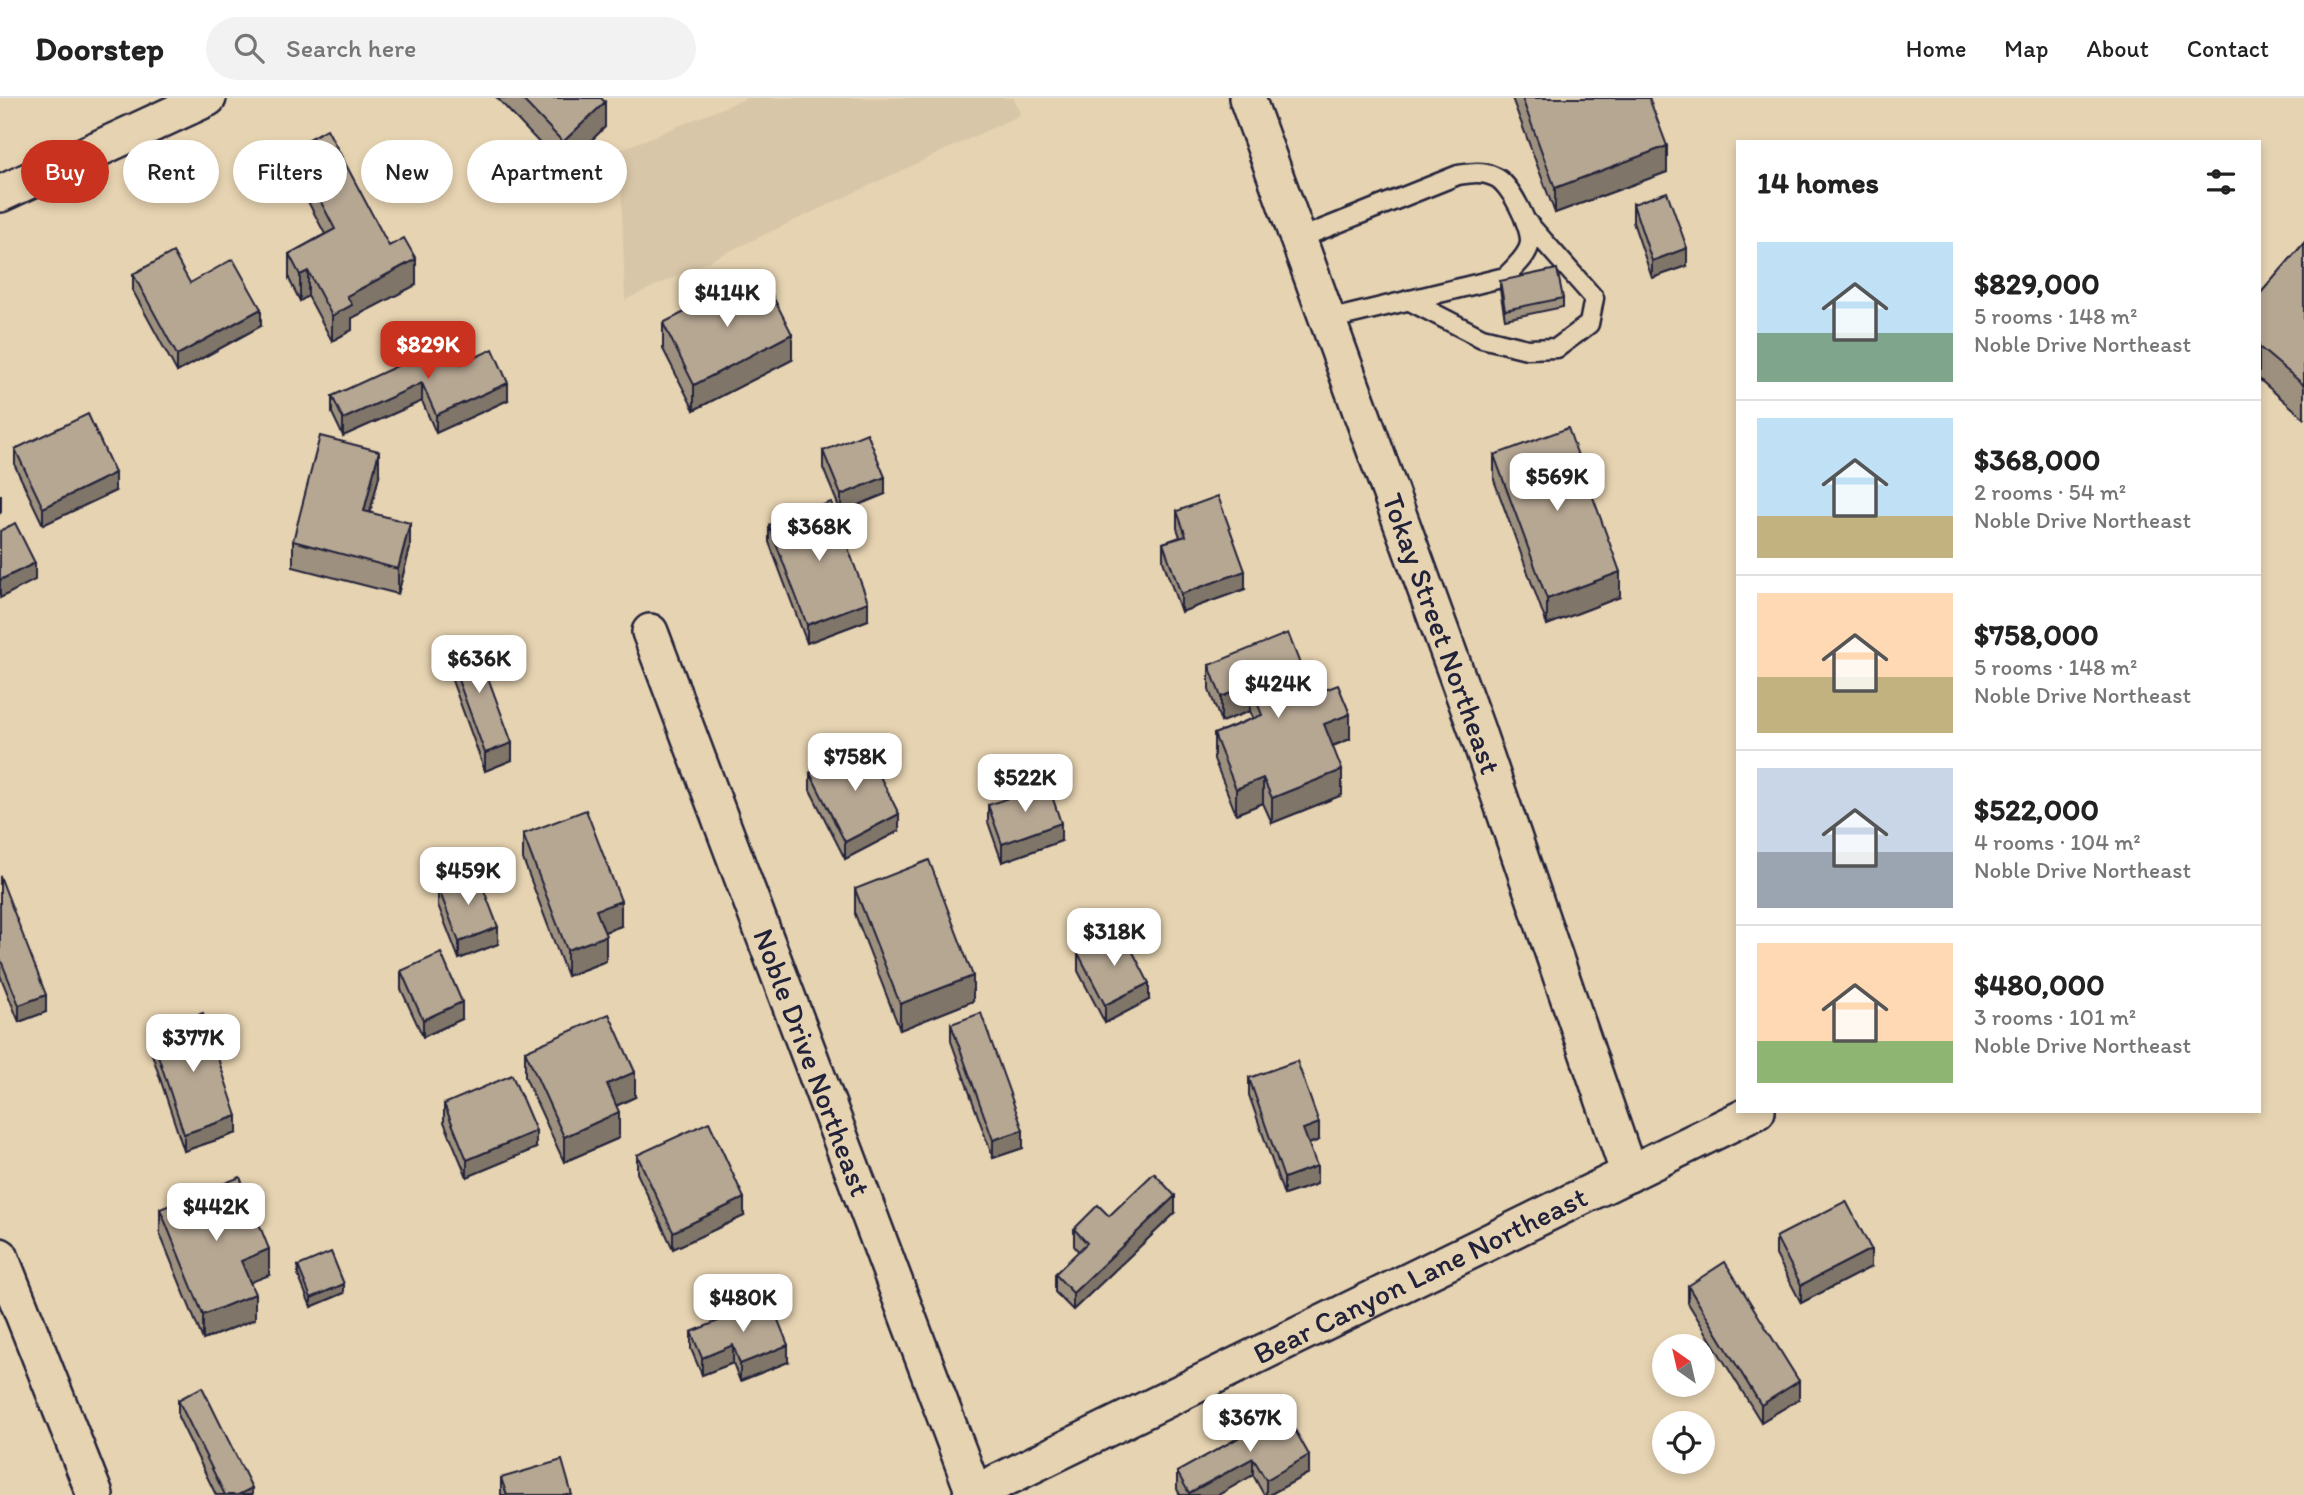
<!DOCTYPE html>
<html lang="en">
<head>
<meta charset="utf-8">
<style>
	body { margin:0; font-family:Itim,sans-serif; background:#f2f2f2; color:#222; height:100vh; display:flex; flex-direction:column; font-size:26px; white-space:nowrap }
	* { box-sizing:border-box; margin:0 }
	p { font-size:23px; color:#767676 }
	.icon { flex:none; width:38px; height:38px; fill:none; stroke:currentColor; stroke-width:2; stroke-linecap:round; stroke-linejoin:round }
	.map { position:relative; flex:1; overflow:hidden }
	.sheet { position:absolute; left:1736px; top:42px; width:525px; height:973px; display:flex; flex-direction:column; background:#fff; border-radius:0px; box-shadow:0 4px 10px #0003 }
	.sheet>* { flex:none }
	.hud { position:absolute; left:21px; top:42px; width:665px; height:63px; display:flex; gap:14px }
	.needle { width:46px; rotate:326deg }
	.fabs { position:absolute; left:1652px; top:1236px; display:grid; gap:14px }
	.fabs a { display:grid; place-items:center; width:63px; height:63px; border-radius:50%; background:#fff; box-shadow:0 4px 10px #0003; font-size:35px }
	.price { position:absolute; translate:-50% -60px; padding:0 16px; border-radius:14px; background:#fff; color:#222; font-size:23px; line-height:46px; filter:drop-shadow(0 2px 4px #0008) }
	.price::after { content:''; position:absolute; left:50%; top:42px; width:21px; height:16px; margin-left:-10px; background:inherit; clip-path:polygon(0 0,100% 0,50% 100%) }
	.price.active { background:#c8321e; color:#fff }
	ul { padding:0; list-style:none }
	li { display:flex; align-items:center; gap:21px; height:175px; padding:0 21px }
	li+li { border-top:2px solid #e0e0e0 }
	li span { display:grid; place-items:center; flex:none; width:196px; height:140px; border-radius:0px; color:#555 }
	li>.icon { margin-inline-start:auto }
	span .icon { width:84px; height:84px; fill:#fffc; stroke-width:1 }
	li b { font-size:30px }
	h2 { display:flex; justify-content:space-between; align-items:center; height:84px; padding:0 21px; font-size:30px }
	.chip { padding:0 24px; border-radius:32px; background:#fff; box-shadow:0 4px 10px #0003; font-size:24px; line-height:63px }
	.chip.active { background:#c8321e; color:#fff }
	header { display:flex; align-items:center; gap:42px; box-sizing:border-box; height:98px; padding:0 35px; background:#fff; border-bottom:2px solid #e0e0e0 }
	header strong { font-size:33px }
	nav { display:flex; gap:38px; margin-inline-start:auto; font-size:24px }
	.search { width:490px; height:63px; background:#f2f2f2; display:flex; align-items:center; gap:18px; box-sizing:border-box; padding:0 24px; border-radius:38px; color:#767676; font-size:26px }
	.map>svg:first-child { display:block }
	.built { fill:#d8c6a8 }
	.lines { fill:none; stroke-linecap:round; stroke-linejoin:round }
	.lane-casing { stroke:#22223b; stroke-width:23 }
	.street-casing { stroke:#22223b; stroke-width:40 }
	.lane { stroke:#e6d3b1; stroke-width:18 }
	.street { stroke:#e6d3b1; stroke-width:35 }
	.wall { fill:#9d907e; stroke:#22223b; stroke-width:2 }
	.shaded-wall { fill:#7f7567; stroke:#22223b; stroke-width:2 }
	.building { fill:#b6a793; stroke:#22223b; stroke-width:2 }
	.labels { text-anchor:middle; stroke-width:6; stroke-linejoin:round; paint-order:stroke }
	.street-label { font-size:30px; fill:#22223b; stroke:#e6d3b1 }
</style>
</head>
<body>
<header>
<strong>Doorstep</strong>
<div class="search"><svg class="icon" aria-label="search" viewBox="0 0 24 24"><circle cx="10" cy="10" r="6"/><path d="M15 15l6 6"/></svg>Search here</div>
<nav><a>Home</a><a>Map</a><a>About</a><a>Contact</a></nav>
</header>
<div class="map">
<svg width="2304" height="1397" viewBox="0 0 2304 1397">
	<rect width="100%" height="100%" fill="#e6d3b1"/>
	<filter id="ink" filterUnits="userSpaceOnUse"><feTurbulence type="fractalNoise" baseFrequency=".0143" numOctaves="2"/><feDisplacementMap in="SourceGraphic" scale="14" xChannelSelector="R" yChannelSelector="G"/><feConvolveMatrix kernelMatrix="1 2 1 2 8 2 1 2 1" color-interpolation-filters="sRGB"/></filter>
	<g filter="url(#ink)">
		<!-- built -->
		<polygon class="built" points="747,0 1014,0 1020,17 625,202 620,52"/>
		<g class="lines">
			<defs>
				<g id="lane">
					<path d="M1298,141l160,-64c13,-2 25,-4 37,2 15,6 36,49 35,65 -1,13 -16,26 -25,35l-177,43"/>
					<polyline points="1408,202 1482,240 1527,251 1557,250 1589,226 1594,200 1526,123"/>
				</g>
				<g id="street">
					<path id="s1" d="M1247,0l229,630 153,446"/>
					<polyline points="0,96 208,0"/>
					<path id="s2" d="M650,534l324,861"/>
					<polyline points="0,1158 95,1397"/>
					<path id="s3" d="M971,1397l786,-384"/>
				</g>
			</defs>
			<!-- lane casing -->
			<use href="#lane" class="lane-casing"/>
			<!-- street casing -->
			<use href="#street" class="street-casing"/>
			<!-- lane -->
			<use href="#lane" class="lane"/>
			<!-- street -->
			<use href="#street" class="street"/>
		</g>
		<!-- wall -->
		<g class="wall">
			<polygon points="497,0 601,0 605,29 563,70"/>
			<polygon points="1512,0 1649,0 1667,74 1555,115"/>
			<polygon points="293,50 389,148 416,187 352,220 352,232 332,243 308,198 300,203 289,181 289,156 325,136 293,75"/>
			<polygon points="1633,106 1687,168 1652,180 1633,124"/>
			<polygon points="2304,145 2304,320 2259,281 2259,197"/>
			<polygon points="133,176 190,185 261,228 177,274 133,193"/>
			<polygon points="1500,183 1563,200 1563,209 1505,221 1500,192"/>
			<polygon points="663,225 792,262 694,312 663,251"/>
			<polygon points="461,266 508,302 436,335 422,303 343,338 332,315 332,298"/>
			<polygon points="15,351 115,393 43,427 15,368"/>
			<polygon points="823,353 885,396 841,414 823,370"/>
			<polygon points="1494,357 1620,499 1547,527 1494,382"/>
			<polygon points="379,378 370,414 410,450 398,496 293,469 293,443"/>
			<polygon points="1177,413 1245,491 1181,514 1163,463 1163,445 1180,439 1177,430"/>
			<polygon points="769,427 868,522 807,545 769,444"/>
			<polygon points="446,549 512,662 485,673 446,566"/>
			<polygon points="1209,567 1312,597 1350,641 1333,648 1342,697 1272,725 1263,705 1236,716 1214,661 1214,636 1253,620 1250,613 1221,624 1209,592"/>
			<polygon points="810,675 899,733 845,761 810,692"/>
			<polygon points="988,707 1061,743 1002,764 988,724"/>
			<polygon points="523,736 621,828 604,834 606,863 567,878 523,761"/>
			<polygon points="0,778 46,914 19,924 0,877"/>
			<polygon points="438,789 498,846 459,861 438,807"/>
			<polygon points="855,791 973,903 900,932 855,816"/>
			<polygon points="1078,855 1149,902 1105,925 1078,873"/>
			<polygon points="401,873 462,921 423,939 401,891"/>
			<polygon points="951,926 1023,1050 993,1060 951,943"/>
			<polygon points="150,933 237,1035 184,1053 150,950"/>
			<polygon points="525,953 635,999 616,1008 619,1040 564,1064 525,979"/>
			<polygon points="1249,980 1319,1042 1309,1046 1317,1086 1284,1097 1249,997"/>
			<polygon points="444,1006 536,1050 467,1079 444,1024"/>
			<polygon points="637,1057 744,1118 673,1151 637,1075"/>
			<polygon points="160,1111 269,1177 250,1184 255,1221 203,1242 160,1136"/>
			<polygon points="1175,1115 1073,1212 1055,1194 1055,1176 1079,1154 1074,1148 1074,1131 1109,1118"/>
			<polygon points="1776,1139 1871,1169 1801,1205 1776,1157"/>
			<polygon points="298,1168 344,1195 311,1209 298,1177"/>
			<polygon points="1688,1188 1799,1301 1761,1324 1688,1205"/>
			<polygon points="691,1234 788,1264 740,1283 733,1265 702,1277 691,1251"/>
			<polygon points="178,1302 252,1397 216,1397 178,1319"/>
			<polygon points="1285,1314 1309,1375 1269,1397 1264,1397 1253,1377 1218,1397 1180,1397 1177,1391 1177,1374"/>
			<polygon points="501,1380 572,1397 501,1397"/>
		</g>
		<!-- shaded-wall -->
		<g class="shaded-wall">
			<polygon points="605,4 605,29 563,70 563,44"/>
			<polygon points="1667,48 1667,74 1555,115 1555,90"/>
			<polygon points="1687,150 1687,168 1652,180 1652,163"/>
			<polygon points="416,161 416,187 352,220 352,232 332,243 332,218 347,198"/>
			<polygon points="308,173 308,198 300,203 300,177"/>
			<polygon points="261,211 261,228 177,274 177,257"/>
			<polygon points="792,236 792,262 694,312 694,287"/>
			<polygon points="422,285 422,303 343,338 343,321"/>
			<polygon points="508,285 508,302 436,335 436,317"/>
			<polygon points="379,353 379,378 364,438 364,413"/>
			<polygon points="115,375 115,393 43,427 43,410"/>
			<polygon points="885,379 885,396 841,414 841,397"/>
			<polygon points="0,397 1,397 1,414 0,415"/>
			<polygon points="410,425 410,450 398,496 398,471"/>
			<polygon points="35,465 35,482 0,500 0,482"/>
			<polygon points="1245,473 1245,491 1181,514 1181,496"/>
			<polygon points="1620,474 1620,499 1547,527 1547,501"/>
			<polygon points="868,504 868,522 807,545 807,527"/>
			<polygon points="1250,587 1250,613 1221,624 1221,599"/>
			<polygon points="1350,616 1350,641 1324,651 1324,626"/>
			<polygon points="512,645 512,662 485,673 485,655"/>
			<polygon points="1342,672 1342,697 1272,725 1272,700"/>
			<polygon points="1263,680 1263,705 1236,716 1236,691"/>
			<polygon points="899,716 899,733 845,761 845,744"/>
			<polygon points="1061,725 1061,743 1002,764 1002,746"/>
			<polygon points="621,803 621,828 596,837 596,812"/>
			<polygon points="498,829 498,846 459,861 459,844"/>
			<polygon points="606,838 606,863 567,878 567,852"/>
			<polygon points="973,878 973,903 900,932 900,906"/>
			<polygon points="1149,885 1149,902 1105,925 1105,907"/>
			<polygon points="46,897 46,914 19,924 19,907"/>
			<polygon points="462,904 462,921 423,939 423,922"/>
			<polygon points="635,974 635,999 607,1012 607,986"/>
			<polygon points="619,1014 619,1040 564,1064 564,1039"/>
			<polygon points="237,1018 237,1035 184,1053 184,1036"/>
			<polygon points="1319,1025 1319,1042 1303,1048 1303,1031"/>
			<polygon points="1023,1032 1023,1050 993,1060 993,1042"/>
			<polygon points="536,1033 536,1050 467,1079 467,1062"/>
			<polygon points="1317,1068 1317,1086 1284,1097 1284,1080"/>
			<polygon points="1175,1098 1175,1115 1073,1212 1073,1195"/>
			<polygon points="744,1100 744,1118 673,1151 673,1134"/>
			<polygon points="269,1151 269,1177 241,1188 241,1163"/>
			<polygon points="1871,1151 1871,1169 1801,1205 1801,1187"/>
			<polygon points="344,1186 344,1195 311,1209 311,1200"/>
			<polygon points="255,1196 255,1221 203,1242 203,1217"/>
			<polygon points="733,1247 733,1265 702,1277 702,1260"/>
			<polygon points="788,1247 788,1264 740,1283 740,1266"/>
			<polygon points="1799,1283 1799,1301 1761,1324 1761,1307"/>
			<polygon points="1309,1357 1309,1375 1269,1397 1266,1397 1266,1382"/>
			<polygon points="1253,1360 1253,1377 1218,1397 1189,1397 1189,1395"/>
			<polygon points="252,1390 252,1397 238,1397"/>
		</g>
		<!-- building -->
		<g class="building">
			<polygon points="521,0 601,0 605,4 563,44"/>
			<polygon points="1522,0 1649,0 1667,48 1555,90"/>
			<polygon points="327,31 389,148 404,140 416,161 347,198 352,207 332,218 308,173 300,177 289,156 335,131 293,50"/>
			<polygon points="1667,94 1687,150 1652,163 1633,106"/>
			<polygon points="2304,145 2304,287 2259,249 2259,197"/>
			<polygon points="173,154 190,185 233,161 261,211 177,257 133,176"/>
			<polygon points="1557,171 1563,200 1505,212 1500,183"/>
			<polygon points="761,175 792,236 694,287 663,225"/>
			<polygon points="451,243 461,266 493,251 508,285 436,317 422,285 343,321 332,298"/>
			<polygon points="88,316 115,375 43,410 15,351"/>
			<polygon points="1568,330 1620,474 1547,501 1494,357"/>
			<polygon points="867,335 885,379 841,397 823,353"/>
			<polygon points="320,338 379,353 364,413 410,425 398,471 293,443"/>
			<polygon points="1218,398 1245,473 1181,496 1163,445 1186,438 1177,413"/>
			<polygon points="831,404 868,504 807,527 769,427"/>
			<polygon points="15,425 35,465 0,482 0,433"/>
			<polygon points="1288,535 1312,597 1338,587 1350,616 1324,626 1342,672 1272,700 1263,680 1236,691 1214,636 1262,617 1250,587 1221,599 1209,567"/>
			<polygon points="473,539 512,645 485,655 446,549"/>
			<polygon points="864,647 899,716 845,744 810,675"/>
			<polygon points="1048,686 1061,725 1002,746 988,707"/>
			<polygon points="586,712 621,803 596,812 606,838 567,852 523,736"/>
			<polygon points="929,762 973,878 900,906 855,791"/>
			<polygon points="477,774 498,829 459,844 438,789"/>
			<polygon points="0,778 46,897 19,907 0,860"/>
			<polygon points="1122,833 1149,885 1105,907 1078,855"/>
			<polygon points="441,855 462,904 423,922 401,873"/>
			<polygon points="203,915 237,1018 184,1036 150,933"/>
			<polygon points="981,915 1023,1032 993,1042 951,926"/>
			<polygon points="609,916 635,974 607,986 619,1014 564,1039 525,953"/>
			<polygon points="1297,963 1319,1025 1303,1031 1317,1068 1284,1080 1249,980"/>
			<polygon points="512,977 536,1033 467,1062 444,1006"/>
			<polygon points="709,1024 744,1100 673,1134 637,1057"/>
			<polygon points="1154,1075 1175,1098 1073,1195 1055,1176 1087,1145 1074,1131 1098,1107 1109,1118"/>
			<polygon points="240,1079 269,1151 241,1163 255,1196 203,1217 160,1111"/>
			<polygon points="1846,1103 1871,1151 1801,1187 1776,1139"/>
			<polygon points="331,1154 344,1186 311,1200 298,1168"/>
			<polygon points="1725,1164 1799,1283 1761,1307 1688,1188"/>
			<polygon points="770,1202 788,1247 740,1266 733,1247 702,1260 691,1234"/>
			<polygon points="202,1289 252,1390 238,1397 225,1397 178,1302"/>
			<polygon points="1285,1314 1309,1357 1266,1382 1253,1360 1189,1395 1177,1374"/>
			<polygon points="562,1362 572,1397 507,1397 501,1380"/>
		</g>
	</g>
	<g class="labels">
		<!-- street labels -->
		<g class="street-label">
			<text dy="10" stroke="none"><textPath href="#s1" startOffset="570">Tokay Street Northeast</textPath></text>
			<text dy="10" stroke="none"><textPath href="#s2" startOffset="460">Noble Drive Northeast</textPath></text>
			<text dy="10" stroke="none"><textPath href="#s3" startOffset="500">Bear Canyon Lane Northeast</textPath></text>
		</g>
	</g>
</svg>
<div class="fabs">
<a><svg class="needle" viewBox="-14 -14 28 28"><path d="M0-13l5 13h-10z" fill="#e53935"/><path d="M0 13l5-13h-10z" fill="#767676"/></svg></a>
<a><svg class="icon" aria-label="locate" viewBox="0 0 24 24"><circle cx="12" cy="12" r="6"/><path d="M12 2v4M12 18v4M2 12h4M18 12h4"/></svg></a>
</div>
<b class="price" style="left:727px;top:231px">$414K</b>
<b class="price active" style="left:428px;top:283px">$829K</b>
<b class="price" style="left:1557px;top:415px">$569K</b>
<b class="price" style="left:819px;top:465px">$368K</b>
<b class="price" style="left:479px;top:597px">$636K</b>
<b class="price" style="left:1278px;top:622px">$424K</b>
<b class="price" style="left:855px;top:695px">$758K</b>
<b class="price" style="left:1025px;top:716px">$522K</b>
<b class="price" style="left:468px;top:809px">$459K</b>
<b class="price" style="left:1114px;top:870px">$318K</b>
<b class="price" style="left:193px;top:976px">$377K</b>
<b class="price" style="left:216px;top:1145px">$442K</b>
<b class="price" style="left:743px;top:1236px">$480K</b>
<b class="price" style="left:1250px;top:1356px">$367K</b>
<div class="hud">
<a class="chip active">Buy</a>
<a class="chip">Rent</a>
<a class="chip">Filters</a>
<a class="chip">New</a>
<a class="chip">Apartment</a>
</div>
<section class="sheet">
<h2>14 homes<svg class="icon" aria-label="filters" viewBox="0 0 24 24"><path d="M4 7h16M4 17h16"/><circle cx="9" cy="7" r="2"/><circle cx="15" cy="17" r="2"/></svg></h2>
<ul>
<li><span style="background:linear-gradient(#bfe0f5 65%,#7fa58c 0)"><svg class="icon" aria-label="home" viewBox="0 0 24 24"><path d="M3 11l9-7 9 7M6 9v11h12V9"/></svg></span><div><b>$829,000</b><p>5 rooms · 148 m²</p><p>Noble Drive Northeast</p></div></li>
<li><span style="background:linear-gradient(#bfe0f5 70%,#c2b280 0)"><svg class="icon" aria-label="home" viewBox="0 0 24 24"><path d="M3 11l9-7 9 7M6 9v11h12V9"/></svg></span><div><b>$368,000</b><p>2 rooms · 54 m²</p><p>Noble Drive Northeast</p></div></li>
<li><span style="background:linear-gradient(#ffd9b3 60%,#c2b280 0)"><svg class="icon" aria-label="home" viewBox="0 0 24 24"><path d="M3 11l9-7 9 7M6 9v11h12V9"/></svg></span><div><b>$758,000</b><p>5 rooms · 148 m²</p><p>Noble Drive Northeast</p></div></li>
<li><span style="background:linear-gradient(#c9d6e8 60%,#9aa5b1 0)"><svg class="icon" aria-label="home" viewBox="0 0 24 24"><path d="M3 11l9-7 9 7M6 9v11h12V9"/></svg></span><div><b>$522,000</b><p>4 rooms · 104 m²</p><p>Noble Drive Northeast</p></div></li>
<li><span style="background:linear-gradient(#ffd9b3 70%,#8fb573 0)"><svg class="icon" aria-label="home" viewBox="0 0 24 24"><path d="M3 11l9-7 9 7M6 9v11h12V9"/></svg></span><div><b>$480,000</b><p>3 rooms · 101 m²</p><p>Noble Drive Northeast</p></div></li>
</ul>
</section>
</div>
</body>
</html>
